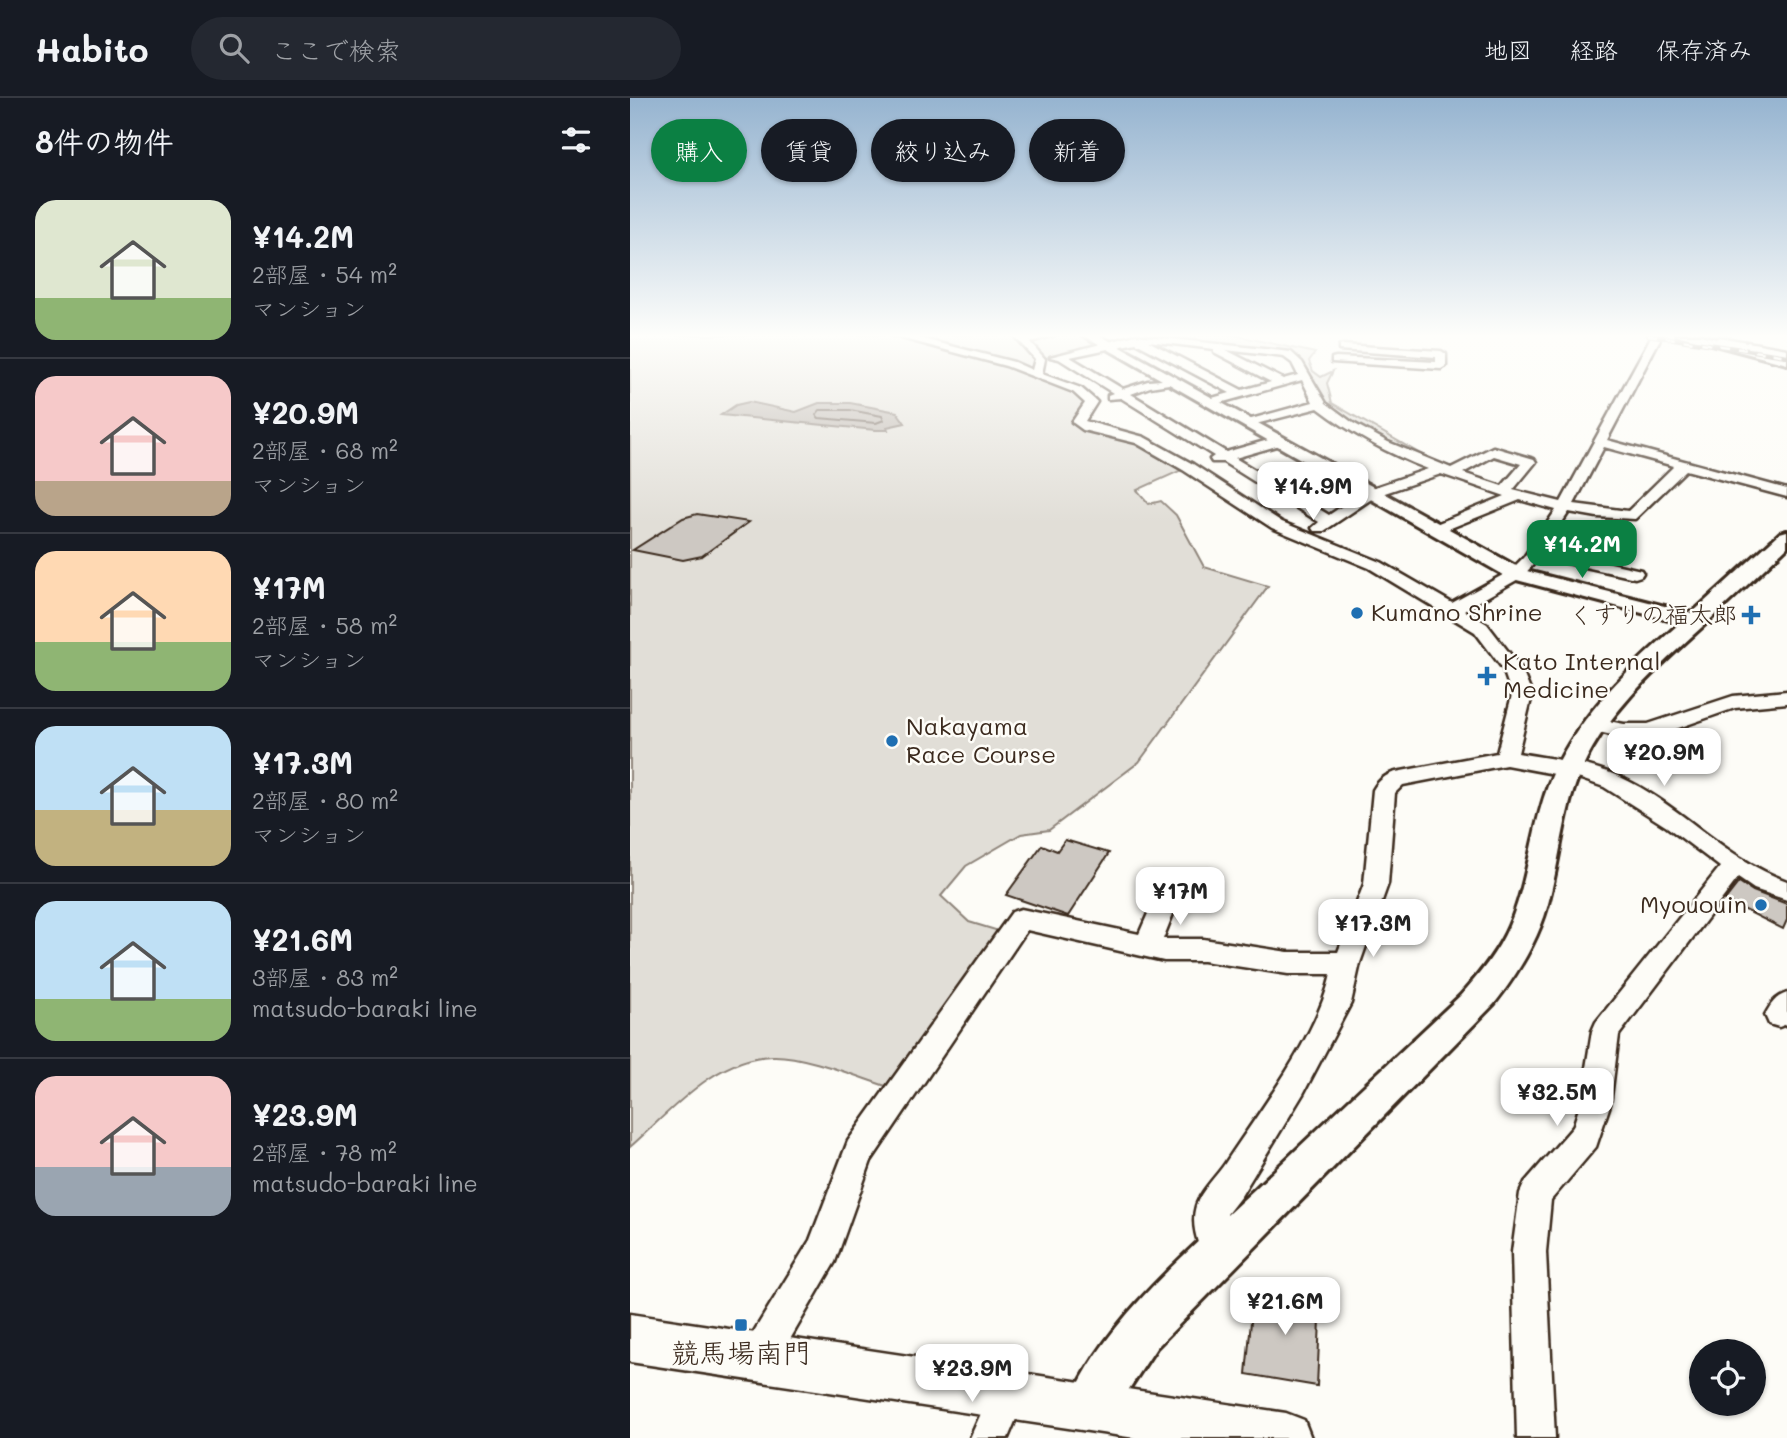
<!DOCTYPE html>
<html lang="ja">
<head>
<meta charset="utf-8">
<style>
	body { margin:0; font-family:Mali,"Klee One",sans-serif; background:#242831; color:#f1f3f6; height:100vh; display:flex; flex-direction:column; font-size:26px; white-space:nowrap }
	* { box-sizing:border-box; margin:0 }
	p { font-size:23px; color:#9ea1a6 }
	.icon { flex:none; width:38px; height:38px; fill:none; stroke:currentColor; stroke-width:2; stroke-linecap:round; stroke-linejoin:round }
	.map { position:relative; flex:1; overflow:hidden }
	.drawer { display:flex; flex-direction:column; background:#171b24; width:630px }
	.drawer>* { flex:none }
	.banner { position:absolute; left:21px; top:21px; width:665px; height:63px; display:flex; gap:14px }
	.fabs { position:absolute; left:1059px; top:1241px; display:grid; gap:14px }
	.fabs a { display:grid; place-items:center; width:77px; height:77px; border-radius:50%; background:#171b24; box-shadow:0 2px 5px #0004; font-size:35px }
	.price { position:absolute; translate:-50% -60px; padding:0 16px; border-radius:14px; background:#fff; color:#222; font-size:23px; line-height:46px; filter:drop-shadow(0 2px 4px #0008) }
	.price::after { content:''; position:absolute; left:50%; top:42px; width:21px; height:16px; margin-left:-10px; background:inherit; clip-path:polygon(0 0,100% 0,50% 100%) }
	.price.current { background:#0b8043; color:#fff }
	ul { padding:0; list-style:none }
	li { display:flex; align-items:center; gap:21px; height:175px; padding:0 35px }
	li+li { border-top:2px solid #363941 }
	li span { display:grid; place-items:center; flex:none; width:196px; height:140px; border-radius:21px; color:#555 }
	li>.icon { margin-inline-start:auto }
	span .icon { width:84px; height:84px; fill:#fffc; stroke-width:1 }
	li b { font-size:30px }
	h2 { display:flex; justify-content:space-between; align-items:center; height:84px; padding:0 35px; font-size:30px }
	.chip { padding:0 24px; border-radius:32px; background:#171b24; box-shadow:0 2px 5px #0004; font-size:24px; line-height:63px }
	.chip.current { background:#0b8043; color:#fff }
	header { display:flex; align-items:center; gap:42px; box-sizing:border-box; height:98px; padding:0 35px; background:#171b24; border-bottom:2px solid #363941 }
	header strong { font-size:33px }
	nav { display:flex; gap:38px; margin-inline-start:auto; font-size:24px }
	.search { width:490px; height:63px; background:#242831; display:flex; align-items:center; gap:18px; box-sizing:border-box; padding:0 24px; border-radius:38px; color:#9ea1a6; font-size:26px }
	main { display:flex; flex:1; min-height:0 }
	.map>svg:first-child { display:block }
	.green { fill:#e1ded7; stroke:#8e847a; stroke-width:2 }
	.water { fill:#bbb4ad; stroke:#887d74; stroke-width:2 }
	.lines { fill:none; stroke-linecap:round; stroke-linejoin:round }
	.shore { stroke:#6e6157; stroke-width:2 }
	.stream-far1 { stroke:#887d74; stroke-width:2.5 }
	.stream { stroke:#887d74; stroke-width:3.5 }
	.building { fill:#cdc8c2; stroke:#3b2a1e; stroke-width:2 }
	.minor-casing { stroke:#3b2a1e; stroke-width:5 }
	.tertiary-casing { stroke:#3b2a1e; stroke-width:6 }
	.secondary-casing { stroke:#3b2a1e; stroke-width:5 }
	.minor { fill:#fdfcf7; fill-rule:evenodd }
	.tertiary { fill:#fdfcf7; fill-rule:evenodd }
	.secondary { fill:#fdfcf7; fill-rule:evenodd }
	.rail-casing { stroke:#3b2a1e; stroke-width:4.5 }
	.rail { stroke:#fdfcf7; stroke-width:2.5; stroke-dasharray:9; stroke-linecap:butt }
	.poi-dot { fill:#1f6fb2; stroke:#fdfcf7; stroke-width:2.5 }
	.labels { text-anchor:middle; stroke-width:5; stroke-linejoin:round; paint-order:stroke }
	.poi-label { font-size:24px; fill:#3b2a1e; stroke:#fdfcf7; text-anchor:start }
	.near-poi-label { font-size:28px; fill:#3b2a1e; stroke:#fdfcf7 }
</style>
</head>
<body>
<header>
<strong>Habito</strong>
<div class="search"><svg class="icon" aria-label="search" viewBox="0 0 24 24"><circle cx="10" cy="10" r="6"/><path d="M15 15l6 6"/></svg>ここで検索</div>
<nav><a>地図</a><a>経路</a><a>保存済み</a></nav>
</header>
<main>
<section class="drawer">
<h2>8件の物件<svg class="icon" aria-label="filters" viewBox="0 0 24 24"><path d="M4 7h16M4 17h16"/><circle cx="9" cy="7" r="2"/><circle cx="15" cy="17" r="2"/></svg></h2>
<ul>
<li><span style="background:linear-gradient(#dfe7d0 70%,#8fb573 0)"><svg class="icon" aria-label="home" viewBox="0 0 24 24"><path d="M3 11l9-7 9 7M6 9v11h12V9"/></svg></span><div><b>¥14.2M</b><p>2部屋 · 54 m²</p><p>マンション</p></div></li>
<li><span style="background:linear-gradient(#f6c9c9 75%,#b9a48a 0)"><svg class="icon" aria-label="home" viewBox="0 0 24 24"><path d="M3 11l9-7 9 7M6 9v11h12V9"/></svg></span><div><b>¥20.9M</b><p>2部屋 · 68 m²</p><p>マンション</p></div></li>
<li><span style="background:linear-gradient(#ffd9b3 65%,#8fb573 0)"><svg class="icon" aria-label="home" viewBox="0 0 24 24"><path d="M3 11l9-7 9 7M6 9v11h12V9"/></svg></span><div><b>¥17M</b><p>2部屋 · 58 m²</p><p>マンション</p></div></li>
<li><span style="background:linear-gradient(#bfe0f5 60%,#c2b280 0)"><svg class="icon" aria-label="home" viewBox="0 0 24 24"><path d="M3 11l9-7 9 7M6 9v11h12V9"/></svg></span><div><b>¥17.3M</b><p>2部屋 · 80 m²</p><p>マンション</p></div></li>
<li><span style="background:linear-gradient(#bfe0f5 70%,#8fb573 0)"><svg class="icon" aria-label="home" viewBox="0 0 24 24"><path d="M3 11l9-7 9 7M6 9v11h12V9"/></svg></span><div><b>¥21.6M</b><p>3部屋 · 83 m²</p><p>matsudo-baraki line</p></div></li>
<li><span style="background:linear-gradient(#f6c9c9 65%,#9aa5b1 0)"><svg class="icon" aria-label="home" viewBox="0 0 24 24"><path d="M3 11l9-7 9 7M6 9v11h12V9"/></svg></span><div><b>¥23.9M</b><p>2部屋 · 78 m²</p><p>matsudo-baraki line</p></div></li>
</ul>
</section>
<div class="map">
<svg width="1157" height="1340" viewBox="0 0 1157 1340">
	<rect width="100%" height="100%" fill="#fdfcf7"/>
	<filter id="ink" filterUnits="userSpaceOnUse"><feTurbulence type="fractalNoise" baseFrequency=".0143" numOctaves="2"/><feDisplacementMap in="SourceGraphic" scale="14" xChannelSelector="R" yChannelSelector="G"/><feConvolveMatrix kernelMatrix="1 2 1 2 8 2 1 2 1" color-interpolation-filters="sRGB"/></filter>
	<g filter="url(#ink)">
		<!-- green -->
		<g class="green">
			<path d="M0,237h259l120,30 30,15 36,12 11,10 -13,22 9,5 55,13 47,27 -47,21 12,14 12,-3 15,14 28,52 64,19 -129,176 -90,68 -28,4 -55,32 -25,30 28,26 30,9 -107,157c-32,-10 -87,-33 -119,-32 -58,1 -103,56 -143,91z"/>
			<polygon points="272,237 382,237 404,262 403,274 340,253"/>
			<polygon points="428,237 449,237 466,247 413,261 398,243"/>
			<polygon points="516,237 604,237 685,255 679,263 683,273 691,279 703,273 697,285 702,305 808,366 722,326 693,304 672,269 671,263 653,252"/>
		</g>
		<!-- water -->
		<polygon class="water" points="119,304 166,314 189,305 220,305 267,314 275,325 257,329 258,332 246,332 91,317 106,307"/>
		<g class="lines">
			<!-- shore -->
			<polygon class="shore" points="190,312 220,312 252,318 254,322 246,325 189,320 186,317"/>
			<!-- stream-far1 -->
			<polyline class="stream-far1" points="502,256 689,359"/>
			<!-- stream -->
			<polyline class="stream" points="686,357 879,463"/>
		</g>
		<!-- building -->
		<g class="building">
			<polygon points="67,416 119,424 72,458 53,462 3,452 53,420"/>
			<polygon points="435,742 479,755 438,818 376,797 412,747 427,753"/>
			<polygon points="1109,784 1123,793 1157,806 1157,822 1153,831 1095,802"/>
			<polygon points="624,1192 691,1200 687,1288 616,1276"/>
		</g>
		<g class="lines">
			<defs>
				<g id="minor">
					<path d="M260,237h18l106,27 18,8 3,-11 -22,-24h42l-25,7 15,17 -3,15 39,14 14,12 2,2 -12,19 59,16 49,27 89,58 99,40 71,41 58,-32 14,-14 32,-47 -36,-10 -79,32h-10l-2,-3 2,-3 74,-30 -64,-22 -65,22 -52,35h-10l-2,-3 7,-6 -96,-60h-11l-2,-3 4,-3 -93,-58 -13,1v-4l5,-2 -54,-34 -9,-2 86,-22 155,17 11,10 24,41 27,20 35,19 63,26 42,-21 41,12 2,3 -23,28 48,12 91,-167h10l-55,105 180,49v8l-101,-27 -51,49 -38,-2 -28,-5 -24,36 96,22 2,3 -2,3 -6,2 -95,-21 -18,20 -58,33 23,14 34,44 11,27 -14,58c33,6 68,9 100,23 61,27 106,83 169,105v19l-33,-11 -16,-11 -119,157 -9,70 -14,42 -45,53 -5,52 9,186h-38l-5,-186 8,-59 5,-11 48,-55 7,-22 12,-74 4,-9 124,-155 -53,-40 -63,-40 -23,-8 -75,-14 -103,20 -8,8 -7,91 -28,79 -9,40 -48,91 -62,102 -14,18v18l8,20 -5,12 -12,5 -12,-5c-7,-18 -16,-38 -10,-58 5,-16 21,-30 30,-44 36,-55 91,-125 105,-188h-43l-85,-13h-39l-137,-31 -156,231 -36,101 -64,110 -13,5 -13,-5 -5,-13 5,-13 65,-106 38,-99 164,-229 9,-3 118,25 22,-50 9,-2 9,2 3,7 -19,48h40l85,13h50l26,-68 9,-94c5,-9 13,-16 23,-18l101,-19 15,-58 -9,-26 -28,-37 -106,-64 -97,-40 -89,-58 -47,-27 -53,-13 -11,-8 13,-19 -12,-11 -67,-26zM518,243l66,8v3l57,30 -29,8zM506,245l94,50 -25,7v4l4,2 93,-26 11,22 -69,19v6l74,-19c34,26 71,46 110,61l-62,21 -37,25 -94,-57 48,-14v-6l-4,-1 -53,15 -95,-58 19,-7 25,-4v-4l-27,2 -25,8 -53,-32zM596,252l58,7 8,6 6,12 -15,4zM974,349l70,19 -46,45 -54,-7zM864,358l27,8 -19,22 -39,-13z"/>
					<polygon points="1089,239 1157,251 1157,257 1085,244 1084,242"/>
					<polygon points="713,247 811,253 816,256 816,268 811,271 702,264 702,260 706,259 806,264 806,259 709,252 709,248"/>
					<polygon points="1157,593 1157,605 1105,610 1020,640 994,640 956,631 953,626 956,621 963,620 994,626 1018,626 1103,598"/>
					<path d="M1157,895v31l-8,3 -10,-3 -4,-9c6,-11 10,-18 22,-22z"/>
					<polygon points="379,1277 392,1282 397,1295 378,1340 340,1340 366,1282"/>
				</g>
				<g id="tertiary">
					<path d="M453,237h16l424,235 169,43 88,-80 7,-2v16c-28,27 -57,54 -85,80 -46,42 -93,83 -120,141 -18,40 -21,85 -32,128 -9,40 -31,76 -56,108l-338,344 -48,73 -16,7 -16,-7 -7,-16c34,-83 121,-155 186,-216 68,-65 137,-129 205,-193 19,-21 38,-44 49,-70 20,-46 22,-97 40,-143 27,-66 79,-114 131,-160l-171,-45z"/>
					<polygon points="1047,237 1070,237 1157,258 1157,266"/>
				</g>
				<polygon id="secondary" points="0,1216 656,1315 674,1322 681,1340 505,1340 0,1264"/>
			</defs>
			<!-- minor casing -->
			<use href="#minor" class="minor-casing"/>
			<!-- tertiary casing -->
			<use href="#tertiary" class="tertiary-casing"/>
			<!-- secondary casing -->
			<use href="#secondary" class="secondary-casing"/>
			<!-- minor -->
			<use href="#minor" class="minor"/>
			<!-- tertiary -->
			<use href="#tertiary" class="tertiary"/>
			<!-- secondary -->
			<use href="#secondary" class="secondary"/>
			<defs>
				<polyline id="rail" points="1018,237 1157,258"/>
			</defs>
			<!-- rail casing -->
			<use href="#rail" class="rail-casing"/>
			<!-- rail -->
			<use href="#rail" class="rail"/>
		</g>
	</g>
	<!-- sky -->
	<linearGradient id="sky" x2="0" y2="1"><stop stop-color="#96b4d0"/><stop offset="0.56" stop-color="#fefefb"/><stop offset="1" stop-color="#fefefb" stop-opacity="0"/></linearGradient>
	<rect width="1157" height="425" fill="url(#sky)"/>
	<!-- markers -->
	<g class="poi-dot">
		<circle cx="727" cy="515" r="7"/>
		<path d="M1117.5 506.5h7v7h7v7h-7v7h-7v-7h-7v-7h7z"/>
		<path d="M853.5 567.5h7v7h7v7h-7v7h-7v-7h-7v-7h7z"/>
		<circle cx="262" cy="643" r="7"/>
		<circle cx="1131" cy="807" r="7"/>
		<rect x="104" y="1220" width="14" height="14" rx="3.5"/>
	</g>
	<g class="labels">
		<!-- poi labels -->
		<g class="poi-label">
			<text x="741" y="523">Kumano Shrine</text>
			<text x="1107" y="525" text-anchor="end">くすりの福太郎</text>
			<text x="873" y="572">Kato Internal<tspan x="873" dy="28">Medicine</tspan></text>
			<text x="276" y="637">Nakayama<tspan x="276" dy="28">Race Course</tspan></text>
			<text x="1117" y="815" text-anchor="end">Myououin</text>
		</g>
		<!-- near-poi labels -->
		<g class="near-poi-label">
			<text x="111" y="1265">競馬場南門</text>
		</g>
	</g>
</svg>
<div class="fabs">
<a><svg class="icon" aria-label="locate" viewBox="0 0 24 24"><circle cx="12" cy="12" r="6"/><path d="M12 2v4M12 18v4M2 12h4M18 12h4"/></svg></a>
</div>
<b class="price" style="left:683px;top:424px">¥14.9M</b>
<b class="price current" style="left:952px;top:482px">¥14.2M</b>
<b class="price" style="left:1034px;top:690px">¥20.9M</b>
<b class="price" style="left:550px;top:829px">¥17M</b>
<b class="price" style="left:743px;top:861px">¥17.3M</b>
<b class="price" style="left:927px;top:1030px">¥32.5M</b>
<b class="price" style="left:655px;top:1239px">¥21.6M</b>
<b class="price" style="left:342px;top:1306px">¥23.9M</b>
<div class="banner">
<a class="chip current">購入</a>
<a class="chip">賃貸</a>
<a class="chip">絞り込み</a>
<a class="chip">新着</a>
</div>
</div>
</main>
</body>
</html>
